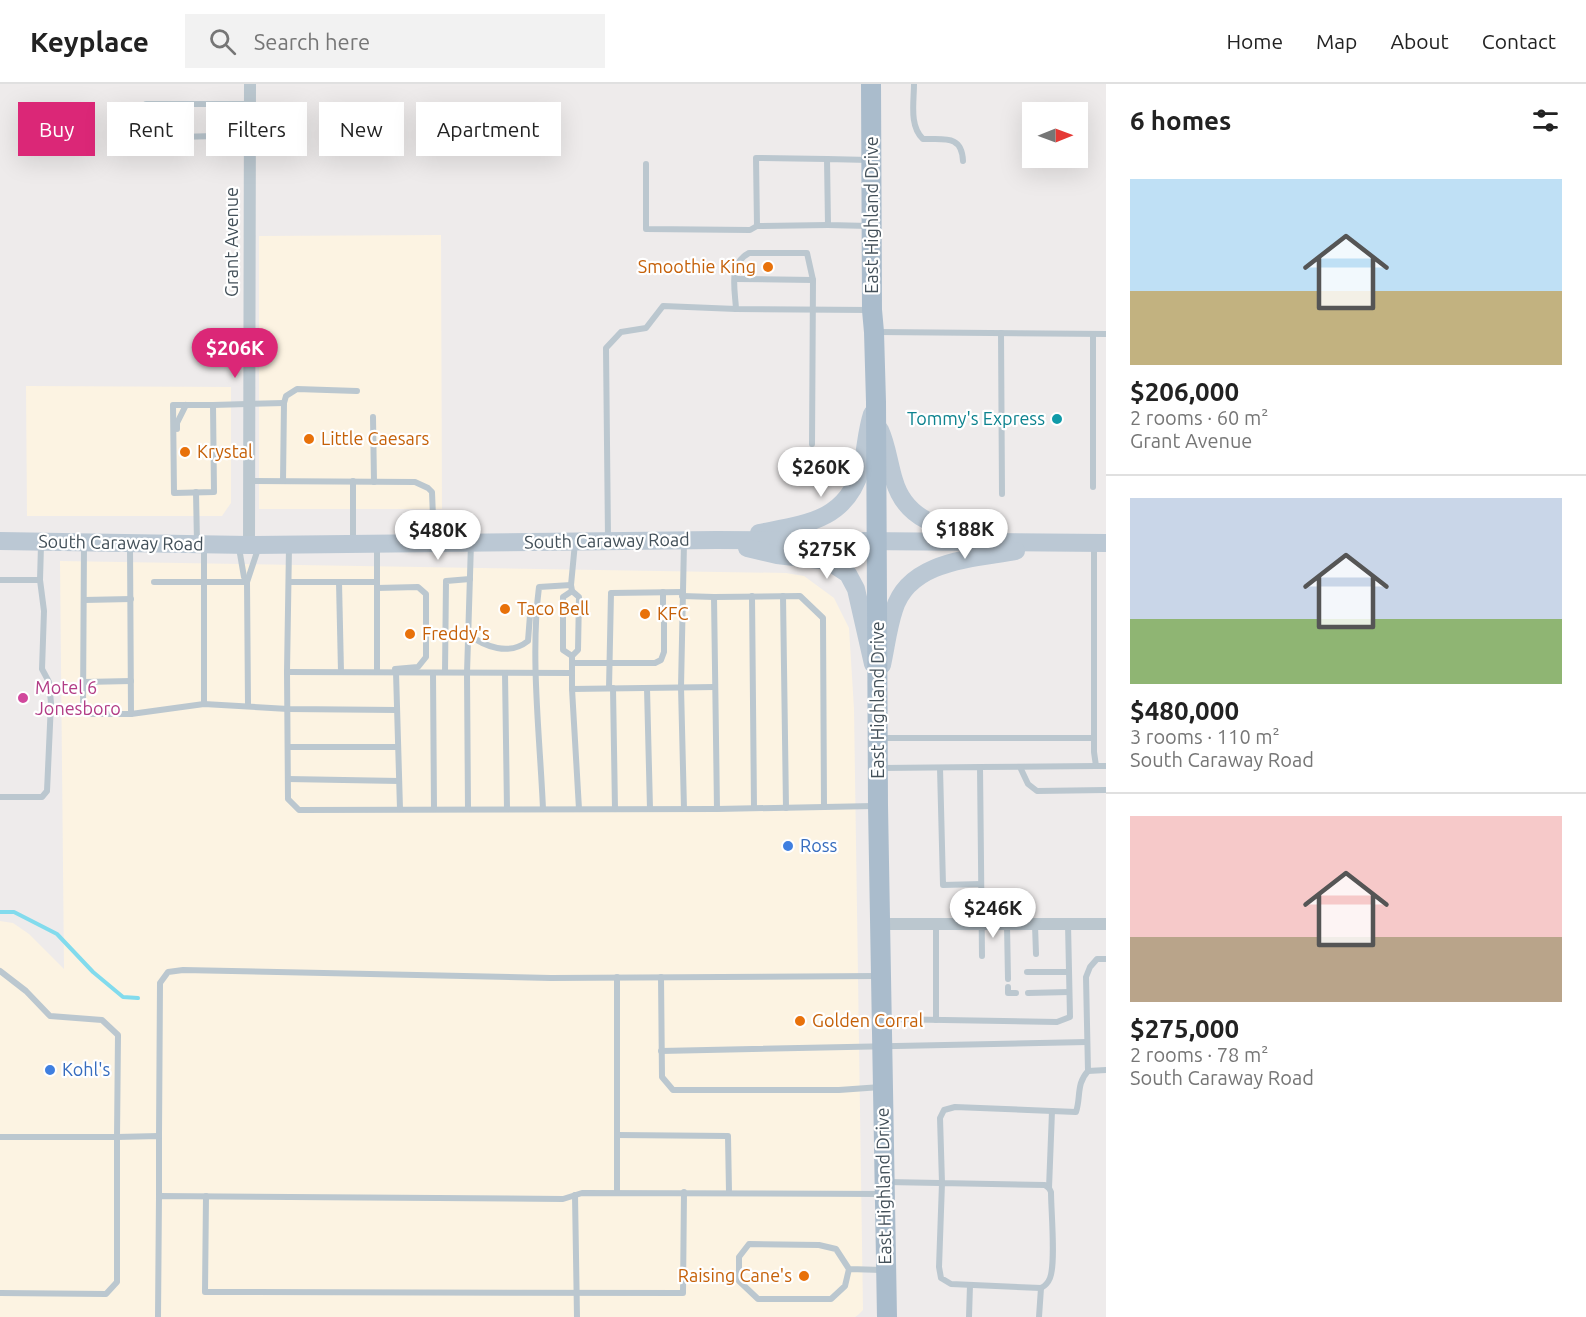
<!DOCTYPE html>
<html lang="en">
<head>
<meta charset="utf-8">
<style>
	body { margin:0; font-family:Ubuntu,sans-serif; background:#f2f2f2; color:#222; height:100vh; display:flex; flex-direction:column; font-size:22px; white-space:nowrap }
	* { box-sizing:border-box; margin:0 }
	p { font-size:20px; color:#767676 }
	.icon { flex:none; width:33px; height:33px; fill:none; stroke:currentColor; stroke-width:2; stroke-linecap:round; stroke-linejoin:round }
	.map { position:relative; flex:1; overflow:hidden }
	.side { display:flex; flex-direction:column; background:#fff; width:480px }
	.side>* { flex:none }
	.top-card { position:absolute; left:18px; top:18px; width:570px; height:54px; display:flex; gap:12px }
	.needle { width:39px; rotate:89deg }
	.buttons { position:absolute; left:1022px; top:18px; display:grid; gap:12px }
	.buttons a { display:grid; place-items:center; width:66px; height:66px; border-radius:0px; background:#fff; box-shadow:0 6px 24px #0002; font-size:30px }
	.price { position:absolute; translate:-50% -51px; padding:0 14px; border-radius:21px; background:#fff; color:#222; font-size:20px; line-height:39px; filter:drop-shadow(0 2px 3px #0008) }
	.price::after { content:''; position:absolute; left:50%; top:36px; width:18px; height:14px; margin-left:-9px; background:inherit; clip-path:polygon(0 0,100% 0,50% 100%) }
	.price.active { background:#db2777; color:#fff }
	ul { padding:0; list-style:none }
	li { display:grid; align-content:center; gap:12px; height:318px; padding:0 24px }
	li+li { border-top:2px solid #e0e0e0 }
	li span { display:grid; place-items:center; height:186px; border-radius:0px; color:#555 }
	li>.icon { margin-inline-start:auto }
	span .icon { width:108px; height:108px; fill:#fffc; stroke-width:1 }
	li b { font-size:26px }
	h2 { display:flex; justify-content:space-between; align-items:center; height:72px; padding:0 24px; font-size:26px }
	.chip { padding:0 21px; border-radius:0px; background:#fff; box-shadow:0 6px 24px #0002; font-size:21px; line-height:54px }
	.chip.active { background:#db2777; color:#fff }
	header { display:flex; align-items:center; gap:36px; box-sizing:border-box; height:84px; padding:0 30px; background:#fff; border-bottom:2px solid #e0e0e0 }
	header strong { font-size:28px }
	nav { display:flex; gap:33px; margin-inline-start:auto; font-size:21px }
	.search { width:420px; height:54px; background:#f2f2f2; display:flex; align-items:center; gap:15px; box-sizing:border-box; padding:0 21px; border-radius:0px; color:#767676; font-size:22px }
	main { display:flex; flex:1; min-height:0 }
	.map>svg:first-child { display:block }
	.commercial { fill:#fcf3e2 }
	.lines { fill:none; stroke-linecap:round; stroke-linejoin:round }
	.stream { stroke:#82dbed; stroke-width:4 }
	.service { stroke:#bbc7cf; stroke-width:6 }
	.minor { stroke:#bbc7cf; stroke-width:12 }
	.secondary { stroke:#bbc8d4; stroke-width:18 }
	.primary { stroke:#aabccc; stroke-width:20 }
	.food-dot { fill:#e8710a; stroke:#fff; stroke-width:2 }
	.culture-dot { fill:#0f9aa8; stroke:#fff; stroke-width:2 }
	.hotel-dot { fill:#d1479c; stroke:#fff; stroke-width:2 }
	.shop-dot { fill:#3f7fe0; stroke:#fff; stroke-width:2 }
	.labels { text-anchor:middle; stroke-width:4.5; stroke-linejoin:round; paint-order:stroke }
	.street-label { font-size:18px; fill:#435059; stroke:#fff }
	.food-label { font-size:18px; fill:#c56008; stroke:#fff; text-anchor:start }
	.culture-label { font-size:18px; fill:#0d838f; stroke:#fff; text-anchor:end }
	.hotel-label { font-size:18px; fill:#b23c85; stroke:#fff; text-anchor:start }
	.shop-label { font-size:18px; fill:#366cbe; stroke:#fff; text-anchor:start }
</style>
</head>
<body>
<header>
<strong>Keyplace</strong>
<div class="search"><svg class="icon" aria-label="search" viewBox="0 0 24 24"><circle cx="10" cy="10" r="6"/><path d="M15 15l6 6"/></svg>Search here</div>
<nav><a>Home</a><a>Map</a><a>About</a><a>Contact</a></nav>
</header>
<main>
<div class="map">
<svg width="1106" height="1233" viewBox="0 0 1106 1233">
	<rect width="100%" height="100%" fill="#eeebeb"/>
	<!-- commercial -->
	<g class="commercial">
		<polygon points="441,151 442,425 259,425 259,152"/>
		<polygon points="26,302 231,303 231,419 222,432 27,432"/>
		<polygon points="60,477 786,489 804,492 834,514 849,544 854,625 863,1226 858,1231 855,1233 0,1233 0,837 13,839 29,850 64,885"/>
	</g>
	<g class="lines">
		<!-- stream -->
		<polyline class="stream" points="0,828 14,828 57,850 93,888 123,913 138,914"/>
		<!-- service -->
		<g class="service">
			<path d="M914,0c0,18 -5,42 9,55 20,1 39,-5 40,22"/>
			<path d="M250,51l-106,3 -6,-1c-8,-12 -5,-27 8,-33h104"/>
			<polyline points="827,75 756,74 757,142 828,141"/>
			<polyline points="869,76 827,75 828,141 869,142"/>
			<polyline points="646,80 646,145 750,146 757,142"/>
			<polyline points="735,195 813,196"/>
			<path d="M736,225c-1,-20 -8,-45 13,-56h58l6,27 -1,164"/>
			<polyline points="878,248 1106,250"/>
			<polyline points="1001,249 1002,410"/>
			<polyline points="1093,250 1093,403"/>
			<polygon points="173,321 213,321 214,408 174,409"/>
			<polyline points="213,321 284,319"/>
			<polyline points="373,333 374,398"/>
			<polyline points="177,345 177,339 186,321"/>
			<polyline points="250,397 415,398 428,404 432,408 434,458"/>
			<polyline points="283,397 284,319 286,312 297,305 357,307"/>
			<polyline points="353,397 353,457"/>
			<polyline points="196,408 197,459"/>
			<polyline points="608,454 606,264 621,248 646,244 663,222 736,225 870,226"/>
			<polyline points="575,459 571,501 572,507 579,513 578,566 572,572 572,605 579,725"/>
			<polyline points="684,459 681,603 684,725"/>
			<polyline points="84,460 83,624 87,630 131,630"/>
			<polyline points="130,462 131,630 204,620 288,625 397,626"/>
			<polyline points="1094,462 1094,668 1096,682 1106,682"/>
			<polyline points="289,463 287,588 288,715 299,726 717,725 874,722"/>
			<polyline points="204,464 204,620"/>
			<polyline points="0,496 40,496 41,461"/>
			<polyline points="154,498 247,498 244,493 239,464"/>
			<polyline points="289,498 377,498"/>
			<polyline points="339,498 341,588"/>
			<polyline points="377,504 418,503 426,510 426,573 418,583 395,585"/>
			<polyline points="663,508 663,521"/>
			<polyline points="682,512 714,513"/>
			<polyline points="752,512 754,724"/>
			<polyline points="783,512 786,724"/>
			<polyline points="84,516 131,515"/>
			<path d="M468,550c17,13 41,22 60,7l2,-26 6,-7"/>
			<polyline points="572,572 563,566 563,513 572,507"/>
			<polyline points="572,579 655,579 661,576 664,568 664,539"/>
			<polyline points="287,588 572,589"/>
			<polyline points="377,588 377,463"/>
			<polyline points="396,588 400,725"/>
			<polyline points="445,588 446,497 470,495"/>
			<polyline points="433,589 434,725"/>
			<polyline points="505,589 507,725"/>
			<polyline points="84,598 131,597"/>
			<polyline points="609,604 611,509 683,508"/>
			<polyline points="613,604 615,725"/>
			<polyline points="647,604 650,725"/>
			<polyline points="572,605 715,603"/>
			<polyline points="248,621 247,498 258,465"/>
			<polyline points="879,654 1094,654"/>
			<polyline points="288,663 398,663"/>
			<polyline points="980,683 1096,682"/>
			<polyline points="1020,683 1028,700 1037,707 1106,706"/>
			<polyline points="882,684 980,683 982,872"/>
			<polyline points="940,684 943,801 981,800"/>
			<polyline points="288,695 399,697"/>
			<polyline points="0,713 42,713 47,707 51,619 49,598 42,585 44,527 40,496"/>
			<polyline points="468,725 467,589 471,459"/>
			<path d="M543,725c-3,-70 -13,-153 -4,-222l32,-2"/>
			<polyline points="717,725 714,513 800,512 823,534 824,723"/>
			<polyline points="936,840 936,936"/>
			<polyline points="1007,841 1008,895"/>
			<polyline points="1035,841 1036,870"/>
			<polyline points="0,887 26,907 50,932 102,936 118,951 117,1053 159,1052 159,1112"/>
			<polyline points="1027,888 1069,888"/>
			<polyline points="661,893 662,993 673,1006 839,1006 881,1003"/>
			<polyline points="1008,903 1008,909 1016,909"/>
			<polyline points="1028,909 1069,908"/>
			<polyline points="885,935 1057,938 1070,933 1068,840"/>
			<polyline points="661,967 1087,958"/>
			<polyline points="1088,987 1106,986"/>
			<polyline points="617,1051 728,1052 729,1108"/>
			<polyline points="159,1052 160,899 168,888 183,886 551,894 877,892"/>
			<polyline points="0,1053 117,1053 117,1198 106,1210 0,1209"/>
			<path d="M887,1098l158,3 4,3 2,4c0,19 5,71 -1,86 -2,5 -5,8 -9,10l-90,-4 -10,-6 -2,-11 3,-84 -2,-65 4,-8 11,-3 121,5c5,-15 0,-28 12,-41l-2,-94 4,-10 7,-8h9"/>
			<polyline points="1049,1104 1052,1027"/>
			<polyline points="617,1109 617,893"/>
			<polyline points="575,1111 577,1233"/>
			<polyline points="206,1112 205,1208 683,1209 684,1108"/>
			<polyline points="849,1185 845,1202 831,1215 758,1215 739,1197 739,1173 749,1160 819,1161 836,1165 849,1185 882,1186"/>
			<polyline points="158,1233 159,1112 563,1115 582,1109 883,1110"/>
			<polyline points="969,1233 970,1201"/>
			<polyline points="1039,1233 1041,1204"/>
		</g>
		<!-- minor -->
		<g class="minor">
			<polyline points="249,461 250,0"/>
			<polyline points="880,840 1106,840"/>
		</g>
		<!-- secondary -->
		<g class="secondary">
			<path d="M880,346c7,15 9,34 14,50 12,42 48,48 86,55"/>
			<path d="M759,449c46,-9 87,-12 102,-64 5,-18 5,-37 11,-55"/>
			<polyline points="0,457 249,461 716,456 1106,459"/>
			<polyline points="747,464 777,471 828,477 848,490 856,505 873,580"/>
			<path d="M882,581c4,-18 6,-37 12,-55 15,-50 79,-51 122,-59"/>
		</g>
		<!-- primary -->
		<polyline class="primary" points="871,0 872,226 874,248 876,318 878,721 887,1233"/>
	</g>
	<!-- markers -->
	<g class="food-dot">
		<circle cx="768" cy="183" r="6"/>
		<circle cx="309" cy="355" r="6"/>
		<circle cx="185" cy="368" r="6"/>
		<circle cx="505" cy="525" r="6"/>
		<circle cx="645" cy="530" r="6"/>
		<circle cx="410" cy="550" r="6"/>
		<circle cx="800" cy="937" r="6"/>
		<circle cx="804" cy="1192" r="6"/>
	</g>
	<circle class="culture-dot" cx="1057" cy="335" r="6"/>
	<circle class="hotel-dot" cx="23" cy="614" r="6"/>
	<g class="shop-dot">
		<circle cx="788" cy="762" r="6"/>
		<circle cx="50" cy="986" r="6"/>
	</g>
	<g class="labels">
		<!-- street labels -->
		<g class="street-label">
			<text transform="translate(872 131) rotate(-90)" y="6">East Highland Drive</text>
			<text transform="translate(232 158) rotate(-90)" y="6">Grant Avenue</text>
			<text transform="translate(607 457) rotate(-1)" y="6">South Caraway Road</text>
			<text transform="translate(121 459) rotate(1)" y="6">South Caraway Road</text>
			<text transform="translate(878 616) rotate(-90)" y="6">East Highland Drive</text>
			<text transform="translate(884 1102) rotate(-91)" y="6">East Highland Drive</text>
		</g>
		<!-- food labels -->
		<g class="food-label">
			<text x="756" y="189" text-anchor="end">Smoothie King</text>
			<text x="321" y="361">Little Caesars</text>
			<text x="197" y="374">Krystal</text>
			<text x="517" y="531">Taco Bell</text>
			<text x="657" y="536">KFC</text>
			<text x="422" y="556">Freddy's</text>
			<text x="812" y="943">Golden Corral</text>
			<text x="792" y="1198" text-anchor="end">Raising Cane's</text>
		</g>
		<!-- culture labels -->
		<g class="culture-label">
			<text x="1045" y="341">Tommy's Express</text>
		</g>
		<!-- hotel labels -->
		<g class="hotel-label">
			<text x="35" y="610">Motel 6<tspan x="35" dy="21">Jonesboro</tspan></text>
		</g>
		<!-- shop labels -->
		<g class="shop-label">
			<text x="800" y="768">Ross</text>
			<text x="62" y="992">Kohl's</text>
		</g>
	</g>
</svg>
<div class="buttons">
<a><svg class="needle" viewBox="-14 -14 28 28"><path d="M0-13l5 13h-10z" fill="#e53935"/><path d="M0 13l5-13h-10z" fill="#767676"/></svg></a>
</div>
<b class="price active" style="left:235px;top:295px">$206K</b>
<b class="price" style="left:821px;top:414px">$260K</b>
<b class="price" style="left:965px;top:476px">$188K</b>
<b class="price" style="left:438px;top:477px">$480K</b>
<b class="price" style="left:827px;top:496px">$275K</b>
<b class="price" style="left:993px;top:855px">$246K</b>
<div class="top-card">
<a class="chip active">Buy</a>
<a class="chip">Rent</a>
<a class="chip">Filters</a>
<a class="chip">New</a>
<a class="chip">Apartment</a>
</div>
</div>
<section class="side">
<h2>6 homes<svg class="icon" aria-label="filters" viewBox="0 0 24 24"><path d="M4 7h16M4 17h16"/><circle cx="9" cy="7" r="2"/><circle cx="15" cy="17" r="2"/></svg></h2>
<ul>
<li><span style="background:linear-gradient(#bfe0f5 60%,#c2b280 0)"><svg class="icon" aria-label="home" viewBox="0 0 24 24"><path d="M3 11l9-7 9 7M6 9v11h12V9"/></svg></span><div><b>$206,000</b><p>2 rooms · 60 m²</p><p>Grant Avenue</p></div></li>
<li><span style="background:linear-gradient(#c9d6e8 65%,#8fb573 0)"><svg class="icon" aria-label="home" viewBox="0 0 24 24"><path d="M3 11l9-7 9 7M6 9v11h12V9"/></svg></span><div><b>$480,000</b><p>3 rooms · 110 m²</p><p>South Caraway Road</p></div></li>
<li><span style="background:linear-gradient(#f6c9c9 65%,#b9a48a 0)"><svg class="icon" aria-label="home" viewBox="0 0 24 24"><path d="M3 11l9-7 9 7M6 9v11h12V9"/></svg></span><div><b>$275,000</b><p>2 rooms · 78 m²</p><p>South Caraway Road</p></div></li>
</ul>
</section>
</main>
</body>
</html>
